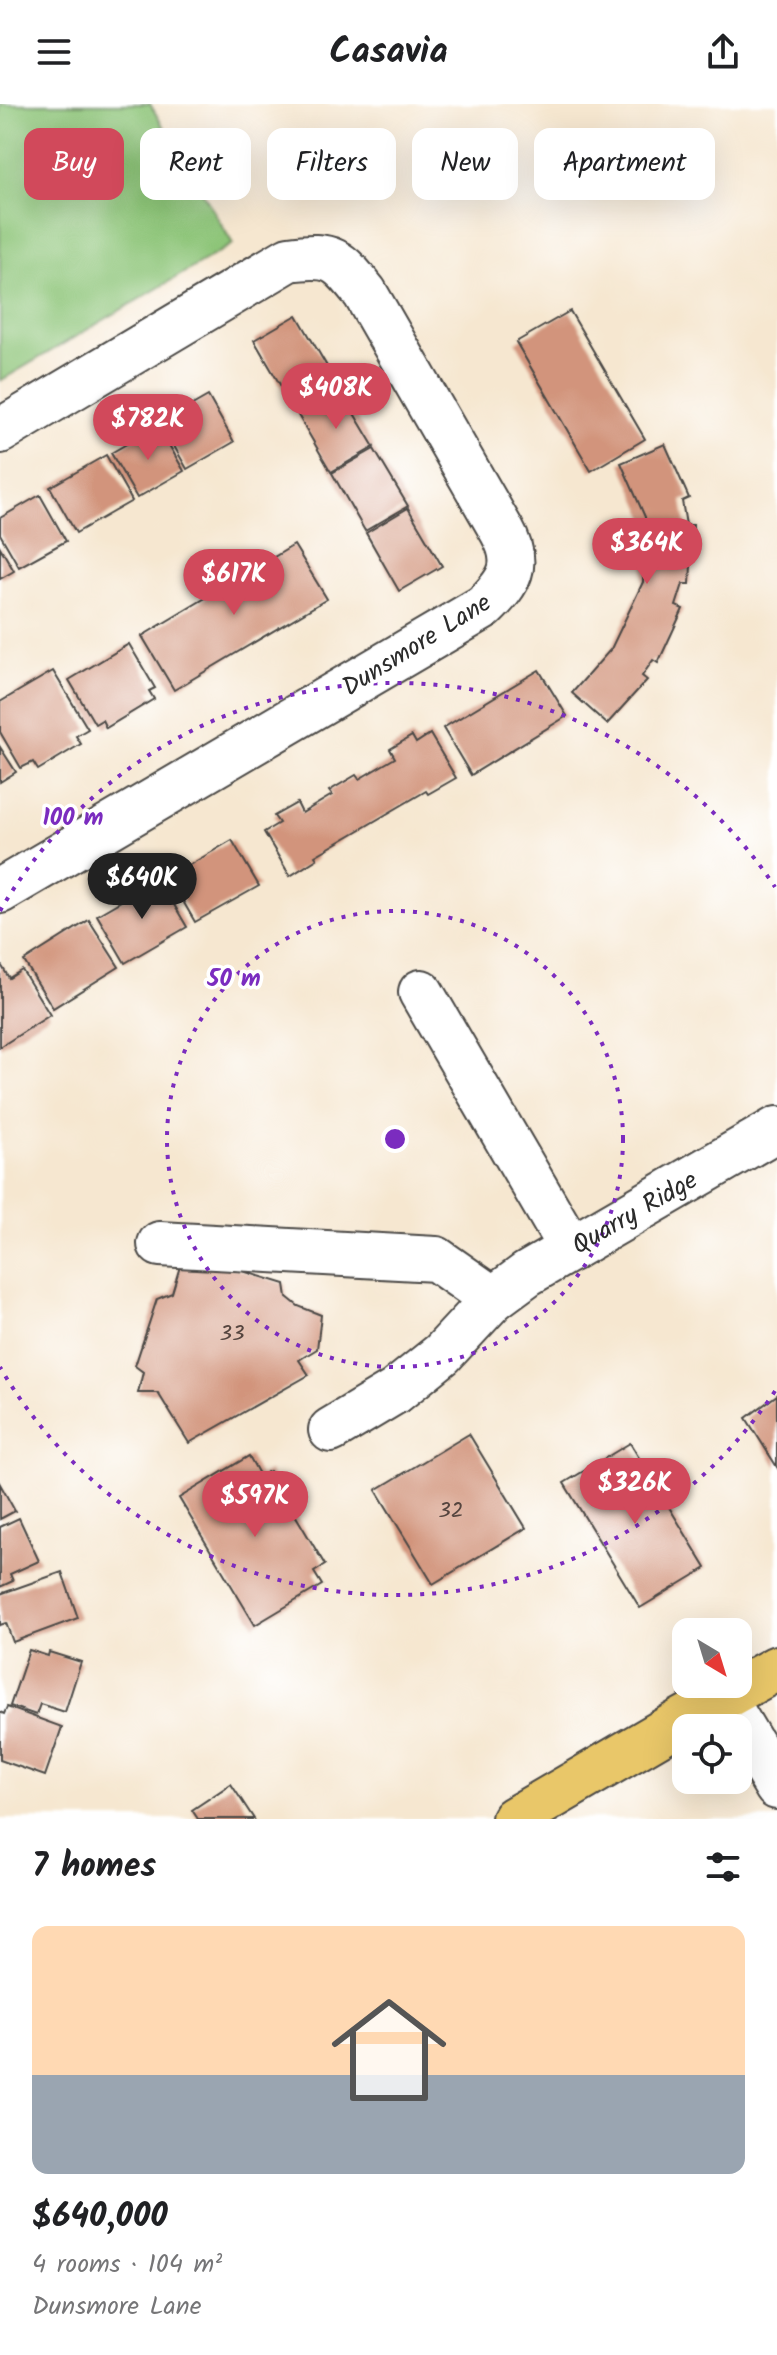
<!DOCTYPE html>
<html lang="en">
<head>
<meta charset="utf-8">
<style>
	body { margin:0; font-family:Kalam,sans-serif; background:#f2f2f2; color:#202124; height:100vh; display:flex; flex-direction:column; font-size:30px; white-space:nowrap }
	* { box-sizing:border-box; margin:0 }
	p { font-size:26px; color:#757577 }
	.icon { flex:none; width:44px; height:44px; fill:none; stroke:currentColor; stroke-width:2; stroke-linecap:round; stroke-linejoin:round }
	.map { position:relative; height:1715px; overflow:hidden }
	.side { display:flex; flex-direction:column; background:#fff; flex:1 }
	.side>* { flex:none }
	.hud { position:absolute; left:24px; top:24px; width:730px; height:72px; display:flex; gap:16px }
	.needle { width:52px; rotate:142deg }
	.tools { position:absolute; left:672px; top:1514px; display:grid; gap:16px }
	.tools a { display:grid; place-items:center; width:80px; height:80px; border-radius:16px; background:#fff; box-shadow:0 8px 32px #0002; font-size:40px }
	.price { position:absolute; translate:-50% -68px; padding:0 18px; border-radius:28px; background:#d1495b; color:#fff; font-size:26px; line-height:52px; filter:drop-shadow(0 2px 4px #0008) }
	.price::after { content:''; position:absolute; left:50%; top:48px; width:24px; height:18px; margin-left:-12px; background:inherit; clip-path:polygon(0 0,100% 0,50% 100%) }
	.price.active { background:#222; color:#fff }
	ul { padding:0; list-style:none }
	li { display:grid; align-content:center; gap:16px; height:424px; padding:0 32px }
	li span { display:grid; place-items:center; height:248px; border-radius:16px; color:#555 }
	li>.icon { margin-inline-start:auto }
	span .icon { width:144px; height:144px; fill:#fffc; stroke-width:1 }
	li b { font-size:34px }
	h2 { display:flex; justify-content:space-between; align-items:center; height:96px; padding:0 32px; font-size:34px }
	.chip { padding:0 28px; border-radius:16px; background:#fff; box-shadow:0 8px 32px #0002; font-size:28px; line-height:72px }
	.chip.active { background:#d1495b; color:#fff }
	header { display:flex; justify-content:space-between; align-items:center; height:104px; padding:0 32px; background:#fff; font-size:36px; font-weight:800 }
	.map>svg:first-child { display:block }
	.green { fill:#8cc477; stroke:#5c7851; stroke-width:2 }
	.building { fill:#d2947c }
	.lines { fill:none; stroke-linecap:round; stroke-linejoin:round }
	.minor-casing { stroke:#494744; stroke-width:48 }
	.major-casing { stroke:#494744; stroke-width:48 }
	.minor { stroke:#fff; stroke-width:44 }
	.major { stroke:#e9c769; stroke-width:44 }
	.ring { fill:none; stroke:#7b2cbf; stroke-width:4; stroke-dasharray:4 8 }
	.labels { text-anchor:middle; stroke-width:7; stroke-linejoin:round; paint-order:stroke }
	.number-label { font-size:22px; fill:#55453f }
	.street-label { font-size:26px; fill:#2b2b2b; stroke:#fff }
	.centre { fill:#7b2cbf; stroke:#fff; stroke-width:4 }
	.ring-label { font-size:24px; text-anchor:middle; font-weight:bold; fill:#7b2cbf; stroke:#fff; stroke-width:7; stroke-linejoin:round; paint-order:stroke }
</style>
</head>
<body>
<header><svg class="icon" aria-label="menu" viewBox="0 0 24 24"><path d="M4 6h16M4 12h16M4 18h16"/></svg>Casavia<svg class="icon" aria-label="share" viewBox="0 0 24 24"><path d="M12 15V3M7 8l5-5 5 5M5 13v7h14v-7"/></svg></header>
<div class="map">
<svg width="777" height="1715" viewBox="0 0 777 1715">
	<rect width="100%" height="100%" fill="#fff"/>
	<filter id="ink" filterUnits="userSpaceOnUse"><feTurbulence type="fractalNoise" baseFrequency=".0125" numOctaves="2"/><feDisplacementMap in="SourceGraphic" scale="16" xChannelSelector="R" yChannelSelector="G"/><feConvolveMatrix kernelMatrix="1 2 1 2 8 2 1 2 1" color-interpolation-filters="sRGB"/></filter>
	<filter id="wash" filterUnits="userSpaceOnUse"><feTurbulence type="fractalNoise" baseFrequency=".006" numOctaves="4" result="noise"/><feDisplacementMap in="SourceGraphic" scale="32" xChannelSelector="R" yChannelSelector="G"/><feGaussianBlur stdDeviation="1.8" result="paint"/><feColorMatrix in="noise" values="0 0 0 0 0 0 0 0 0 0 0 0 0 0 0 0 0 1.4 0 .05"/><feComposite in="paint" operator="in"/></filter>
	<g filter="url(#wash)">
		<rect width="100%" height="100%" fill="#f6e7d0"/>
		<!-- green -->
		<polygon class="green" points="0,0 150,0 233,140 0,277"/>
		<g id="blocks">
			<!-- building -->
			<g class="building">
				<polygon points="570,207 645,335 591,367 516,238"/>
				<polygon points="297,211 339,283 296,308 254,236"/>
				<polygon points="340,286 374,343 331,368 298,311"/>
				<polygon points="208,292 234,338 187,365 161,319"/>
				<polygon points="158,322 184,367 137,394 111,349"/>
				<polygon points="665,340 689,394 682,397 686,421 693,421 690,480 683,480 676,502 683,505 658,559 653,556 642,572 647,576 607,620 572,589 611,545 643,478 645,413 621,359"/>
				<polygon points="374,345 408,402 365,427 332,369"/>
				<polygon points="106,351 132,397 76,429 50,383"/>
				<polygon points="40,391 66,437 19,463 0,430 0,414"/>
				<polygon points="408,404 442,462 399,487 366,429"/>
				<polygon points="294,441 327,495 174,586 142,532"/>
				<polygon points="0,443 14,467 0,475"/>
				<polygon points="129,540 155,584 149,587 154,595 106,624 102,616 95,620 69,576"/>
				<polygon points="539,566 567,612 471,671 443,624"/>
				<polygon points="53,567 88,625 76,632 81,640 38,666 33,658 21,664 0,628 0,598"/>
				<polygon points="430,630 456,674 428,690 426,687 315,752 317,755 290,772 264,728 279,719 274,712 297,699 302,709 332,691 329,687 356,671 359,675 395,654 390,645 412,632 416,639"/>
				<polygon points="0,643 16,668 0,678"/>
				<polygon points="232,736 259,782 195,818 169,773"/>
				<polygon points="159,775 187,823 125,859 97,811"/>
				<polygon points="89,816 119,863 53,904 24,857"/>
				<polygon points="0,859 9,874 22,866 50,911 0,943"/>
				<polygon points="184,1149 285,1180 287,1193 298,1202 321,1211 317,1245 299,1256 309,1271 189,1339 158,1289 138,1289 143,1268 135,1262 157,1195 172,1189"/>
				<polygon points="777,1291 777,1363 746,1314"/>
				<polygon points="469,1330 526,1424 433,1480 376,1386"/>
				<polygon points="630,1339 706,1464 640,1504 564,1379"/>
				<polygon points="249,1352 260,1372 269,1367 325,1461 314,1468 322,1481 255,1521 179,1394"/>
				<polygon points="0,1380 15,1407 0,1415"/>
				<polygon points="19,1414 39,1457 10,1470 13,1477 0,1483 0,1423"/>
				<polygon points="62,1468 78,1514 13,1538 6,1519 0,1521 0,1490"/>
				<polygon points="29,1546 48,1552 49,1548 81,1558 65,1608 40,1600 36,1611 10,1602"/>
				<polygon points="7,1603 62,1623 45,1672 0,1656 0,1608 4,1610"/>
				<polygon points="231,1680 254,1715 198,1715 192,1706"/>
			</g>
		</g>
	</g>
	<g filter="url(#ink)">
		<use href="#blocks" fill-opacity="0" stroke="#494744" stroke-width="2"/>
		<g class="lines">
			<defs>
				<g id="minor">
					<path d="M0,327l289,-172c44,-6 49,0 76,34l137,238c19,34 8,50 -18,76l-484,284"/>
					<polyline points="421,888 571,1145"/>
					<polyline points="160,1140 436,1155 493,1195"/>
					<path id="s1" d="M331,1326l65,-39 46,-37 51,-55 34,-25 250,-145"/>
					<polyline points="724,1594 777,1683"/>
				</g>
				<polyline id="major" points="514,1715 683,1616 777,1564"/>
			</defs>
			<!-- minor casing -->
			<use href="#minor" class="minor-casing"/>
			<!-- major casing -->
			<use href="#major" class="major-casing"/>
			<!-- minor -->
			<use href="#minor" class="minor"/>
			<!-- major -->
			<use href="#major" class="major"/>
		</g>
	</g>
	<!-- distance rings -->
	<g class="ring">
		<circle cx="395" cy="1035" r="228"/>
		<path d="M775 1287A456 456 0 0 1 0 1263M0 807A456 456 0 0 1 775 783"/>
	</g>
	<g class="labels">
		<!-- number labels -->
		<g class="number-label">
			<text x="232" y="1236">33</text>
			<text x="451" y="1413">32</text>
		</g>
		<!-- street labels -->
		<g class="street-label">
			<text transform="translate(416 540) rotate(-32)" y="9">Dunsmore Lane</text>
			<text dy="9" stroke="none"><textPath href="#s1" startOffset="376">Quarry Ridge</textPath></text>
		</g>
	</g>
	<circle cx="395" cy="1035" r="12" class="centre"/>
	<g class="ring-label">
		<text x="73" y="721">100 m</text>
		<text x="234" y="882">50 m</text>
	</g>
</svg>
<div class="tools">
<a><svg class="needle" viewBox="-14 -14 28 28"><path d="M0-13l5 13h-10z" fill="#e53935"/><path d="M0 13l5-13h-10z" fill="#757577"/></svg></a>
<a><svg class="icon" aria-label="locate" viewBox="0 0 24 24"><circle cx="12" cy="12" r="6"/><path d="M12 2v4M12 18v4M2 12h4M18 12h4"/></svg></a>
</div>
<b class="price" style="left:336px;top:327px">$408K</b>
<b class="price" style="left:148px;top:358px">$782K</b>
<b class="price" style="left:647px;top:482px">$364K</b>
<b class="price" style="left:234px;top:513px">$617K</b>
<b class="price active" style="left:142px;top:817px">$640K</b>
<b class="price" style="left:635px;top:1422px">$326K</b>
<b class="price" style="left:255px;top:1435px">$597K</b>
<div class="hud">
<a class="chip active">Buy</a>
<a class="chip">Rent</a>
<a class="chip">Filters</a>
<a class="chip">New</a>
<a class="chip">Apartment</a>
</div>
</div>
<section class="side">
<h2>7 homes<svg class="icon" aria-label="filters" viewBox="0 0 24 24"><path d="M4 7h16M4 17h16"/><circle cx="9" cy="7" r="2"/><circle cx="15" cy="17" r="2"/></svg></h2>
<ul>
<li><span style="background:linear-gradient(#ffd9b3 60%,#9aa5b1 0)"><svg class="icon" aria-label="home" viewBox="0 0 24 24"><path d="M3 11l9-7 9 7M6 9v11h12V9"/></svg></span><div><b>$640,000</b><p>4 rooms · 104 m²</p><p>Dunsmore Lane</p></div></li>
</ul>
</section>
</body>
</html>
